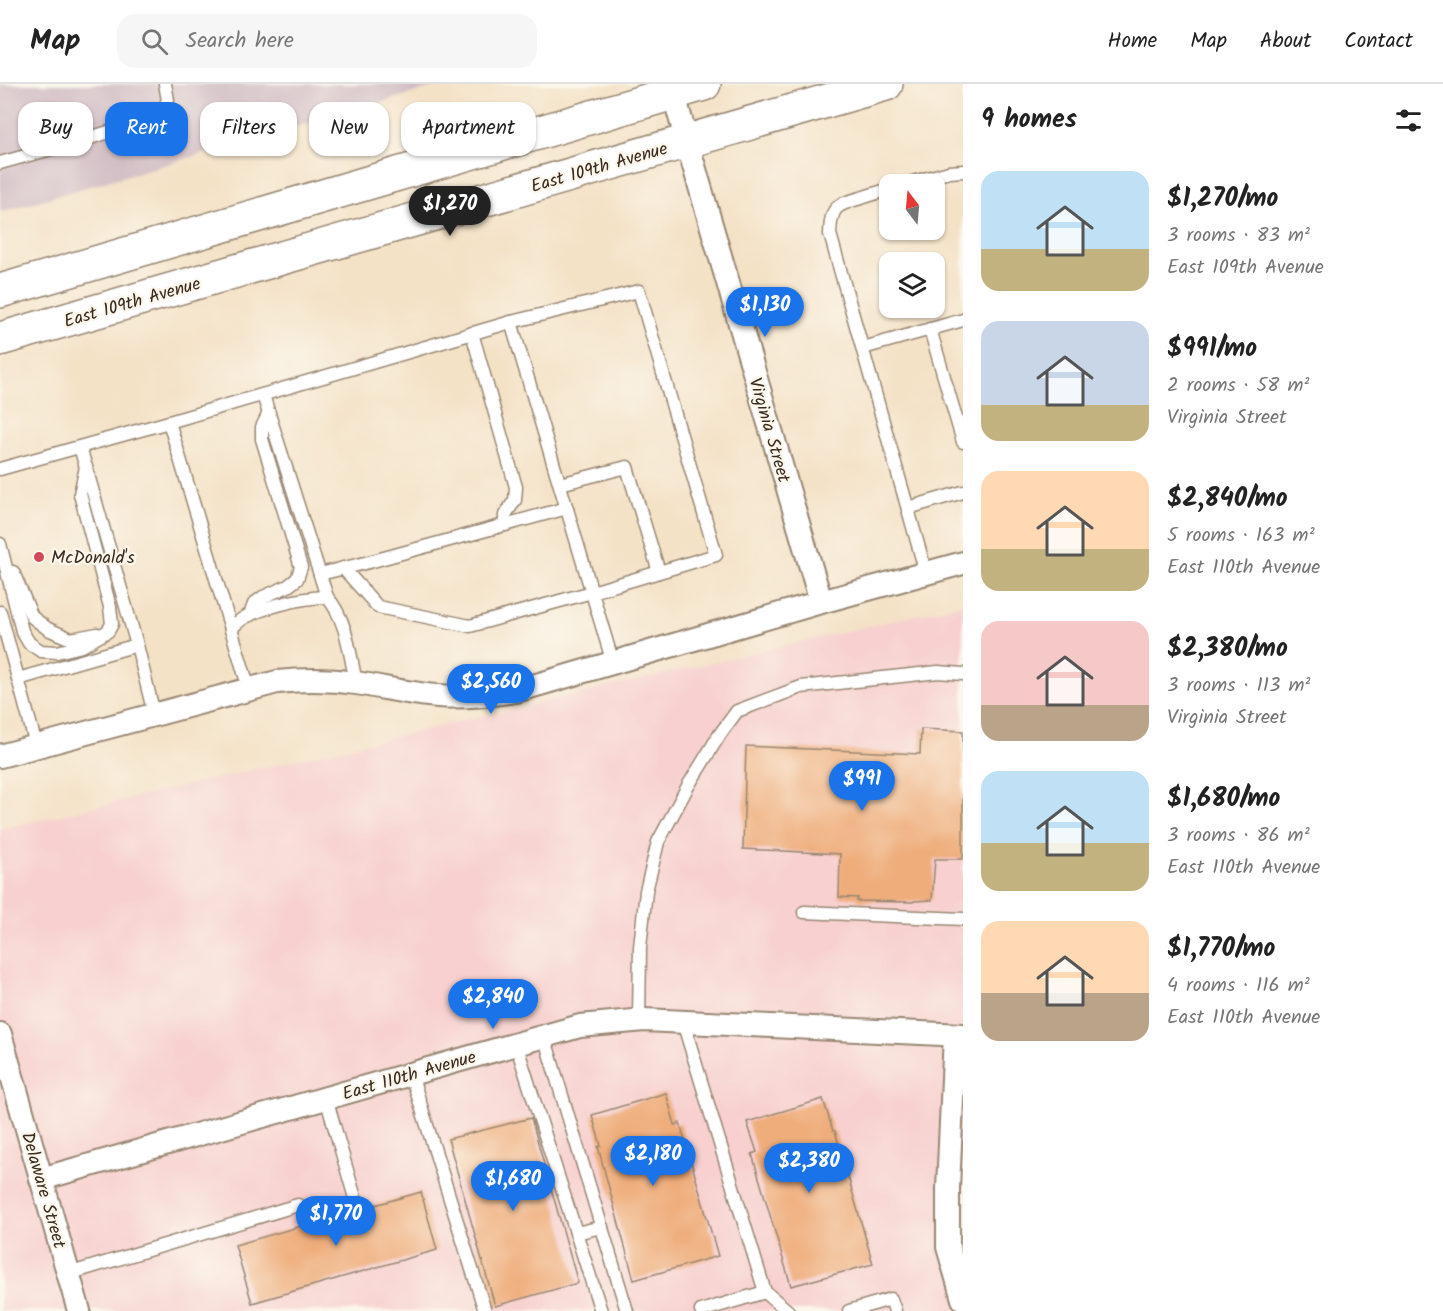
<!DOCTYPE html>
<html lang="en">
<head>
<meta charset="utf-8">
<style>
	body { margin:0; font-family:Kalam,sans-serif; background:#f6f6f6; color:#222; height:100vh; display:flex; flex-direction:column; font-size:22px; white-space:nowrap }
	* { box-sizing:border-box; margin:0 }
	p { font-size:20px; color:#767676 }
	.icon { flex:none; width:33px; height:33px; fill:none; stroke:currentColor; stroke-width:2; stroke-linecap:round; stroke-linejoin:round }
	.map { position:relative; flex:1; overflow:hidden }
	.details { display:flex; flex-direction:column; background:#fff; width:480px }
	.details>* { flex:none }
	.hud { position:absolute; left:18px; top:18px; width:570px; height:54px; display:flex; gap:12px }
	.needle { width:39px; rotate:344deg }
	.buttons { position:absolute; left:879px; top:90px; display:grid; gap:12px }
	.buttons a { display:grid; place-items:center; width:66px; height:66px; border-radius:12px; background:#fff; box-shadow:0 2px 4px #0004; font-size:30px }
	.price { position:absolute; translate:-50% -51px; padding:0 14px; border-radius:21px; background:#1a73e8; color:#fff; font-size:20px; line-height:39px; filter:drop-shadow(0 2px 3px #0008) }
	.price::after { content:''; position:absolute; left:50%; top:36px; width:18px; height:14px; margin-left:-9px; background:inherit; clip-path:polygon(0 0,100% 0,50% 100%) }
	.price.current { background:#222; color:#fff }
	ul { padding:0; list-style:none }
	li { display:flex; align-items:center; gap:18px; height:150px; padding:0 18px }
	li span { display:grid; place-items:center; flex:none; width:168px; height:120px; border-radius:18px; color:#555 }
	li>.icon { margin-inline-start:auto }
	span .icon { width:72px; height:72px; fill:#fffc; stroke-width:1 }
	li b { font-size:26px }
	h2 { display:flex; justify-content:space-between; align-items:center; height:72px; padding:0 18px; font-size:26px }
	.chip { padding:0 21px; border-radius:18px; background:#fff; box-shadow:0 2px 4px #0004; font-size:21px; line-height:54px }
	.chip.current { background:#1a73e8; color:#fff }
	header { display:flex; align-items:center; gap:36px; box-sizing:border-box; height:84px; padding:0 30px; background:#fff; border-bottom:2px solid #e0e0e0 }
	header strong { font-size:28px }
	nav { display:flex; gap:33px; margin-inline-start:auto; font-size:21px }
	.search { width:420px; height:54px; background:#f6f6f6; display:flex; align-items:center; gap:15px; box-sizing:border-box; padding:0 21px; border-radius:18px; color:#767676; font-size:22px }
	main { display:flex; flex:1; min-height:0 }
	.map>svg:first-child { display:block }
	.built { fill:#f7d0cf }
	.industrial { fill:#d2bec5 }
	.building { fill:#efad7b }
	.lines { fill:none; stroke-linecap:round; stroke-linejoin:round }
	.lane-casing { stroke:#988672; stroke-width:15 }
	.street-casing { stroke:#988672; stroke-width:26 }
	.secondary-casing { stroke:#988672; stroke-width:36 }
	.lane { stroke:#fff; stroke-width:12 }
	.street { stroke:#fff; stroke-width:22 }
	.secondary { stroke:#fff; stroke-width:33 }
	.poi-dot { fill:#d1495b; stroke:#fbf7ec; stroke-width:2 }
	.labels { text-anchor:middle; stroke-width:4.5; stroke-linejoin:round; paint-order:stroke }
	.street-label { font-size:18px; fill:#3b2a1e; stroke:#fbf7ec }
	.poi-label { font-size:18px; fill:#3b2a1e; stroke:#fbf7ec; text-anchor:start }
</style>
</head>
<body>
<header>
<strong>Map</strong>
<div class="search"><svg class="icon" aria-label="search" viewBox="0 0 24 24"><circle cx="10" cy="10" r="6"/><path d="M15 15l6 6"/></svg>Search here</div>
<nav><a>Home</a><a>Map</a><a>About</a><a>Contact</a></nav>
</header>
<main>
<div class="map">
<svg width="963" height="1227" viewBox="0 0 963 1227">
	<rect width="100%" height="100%" fill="#fbf7ec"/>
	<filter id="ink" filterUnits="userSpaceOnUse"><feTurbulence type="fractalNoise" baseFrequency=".0167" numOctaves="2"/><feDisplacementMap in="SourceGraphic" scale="12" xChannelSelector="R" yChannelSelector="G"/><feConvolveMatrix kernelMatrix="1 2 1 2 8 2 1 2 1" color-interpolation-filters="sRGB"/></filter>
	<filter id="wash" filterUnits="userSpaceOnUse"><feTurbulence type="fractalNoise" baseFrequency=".008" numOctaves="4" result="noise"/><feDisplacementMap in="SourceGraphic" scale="24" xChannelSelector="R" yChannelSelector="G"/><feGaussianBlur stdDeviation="1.35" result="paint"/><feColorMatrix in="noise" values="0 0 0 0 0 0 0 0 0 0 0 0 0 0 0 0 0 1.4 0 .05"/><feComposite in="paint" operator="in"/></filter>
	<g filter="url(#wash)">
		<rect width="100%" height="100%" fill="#f4e2c7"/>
		<!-- built -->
		<polygon class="built" points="963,520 963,1227 0,1227 0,745"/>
		<!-- industrial -->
		<polygon class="industrial" points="0,0 445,0 0,128"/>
		<g id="blocks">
			<!-- building -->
			<g class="building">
				<polygon points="921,645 963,647 963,775 935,775 932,816 914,817 913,818 857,817 858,814 839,813 840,770 743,765 746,662 920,670"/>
				<polygon points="666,1009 675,1041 680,1039 718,1172 634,1196 598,1063 601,1062 592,1031"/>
				<polygon points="823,1015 833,1047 835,1047 873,1180 791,1202 752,1070 757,1068 747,1038"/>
				<polygon points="531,1034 578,1199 495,1222 448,1055"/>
				<polygon points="421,1108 437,1166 252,1219 235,1161"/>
			</g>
		</g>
	</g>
	<g filter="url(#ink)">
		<use href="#blocks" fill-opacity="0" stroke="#988672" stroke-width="1.5"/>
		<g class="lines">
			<defs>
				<g id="lane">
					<polyline points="0,79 80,57 160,32 168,16 165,0"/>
					<polyline points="906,100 949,88 963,87"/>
					<path d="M890,105c-10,3 -20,6 -29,9 -25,7 -30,8 -31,36l96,339"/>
					<polyline points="930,245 963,358"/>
					<polyline points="472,249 516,403 515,416 505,431 505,441"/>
					<polyline points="863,264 963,236"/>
					<path d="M263,311l64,202c20,22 23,58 29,86"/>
					<polyline points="169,338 249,605"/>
					<polyline points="80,363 137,561 154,630"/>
					<polyline points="0,385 169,338 511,238 613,579"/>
					<polyline points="560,400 627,383 659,488"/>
					<polyline points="908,424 963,408"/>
					<polyline points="0,460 22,547 29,559 41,567 57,568 82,562 108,547 112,540 110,523 80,410 86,383"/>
					<polyline points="343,484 378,523 470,542 592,508 716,471 639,207 511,238"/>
					<polyline points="13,488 32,533 48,545 71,555 97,550"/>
					<polyline points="320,490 369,478 567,424"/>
					<polyline points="0,528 36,661"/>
					<polyline points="250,531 254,520 263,513 288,502 297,495 301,483 262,355 262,343 269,329"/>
					<path d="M231,546c2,-2 3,-5 6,-7 16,-15 68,-26 90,-26"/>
					<polyline points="18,595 137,561"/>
					<polyline points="804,828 963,835"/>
					<polyline points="639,937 640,863 646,807 658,758 688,702 720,650 737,627 801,603 938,588 963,590"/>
					<polyline points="683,938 765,1208 701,1227"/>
					<polyline points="544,952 627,1227"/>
					<polyline points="516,960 601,1227"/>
					<polyline points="411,990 485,1227"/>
					<polyline points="326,1014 355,1114"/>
					<polyline points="576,1149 602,1143"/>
					<polyline points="68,1190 298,1121"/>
					<polyline points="765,1208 788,1227"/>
					<polyline points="849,1227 891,1215 895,1227"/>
				</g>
				<g id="street">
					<polyline points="671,0 687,58 821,518"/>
					<path d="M0,672l277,-74c27,-3 52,-3 79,1 27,4 54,11 82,13 26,2 52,-1 78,-5l305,-89 142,-39"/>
					<polyline points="0,950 79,1227"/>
					<polyline points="955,951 948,1104 948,1163 963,1215"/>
					<polyline points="41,1095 580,942 644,936 963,951"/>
				</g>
				<g id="secondary">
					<polyline points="0,207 704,0"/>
					<polyline points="0,255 886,0"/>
				</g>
			</defs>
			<!-- lane casing -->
			<use href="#lane" class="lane-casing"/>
			<!-- street casing -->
			<use href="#street" class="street-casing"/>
			<!-- secondary casing -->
			<use href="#secondary" class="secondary-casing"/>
			<!-- lane -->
			<use href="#lane" class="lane"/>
			<!-- street -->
			<use href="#street" class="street"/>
			<!-- secondary -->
			<use href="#secondary" class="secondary"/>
		</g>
	</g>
	<!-- markers -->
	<circle class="poi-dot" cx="39" cy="473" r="6"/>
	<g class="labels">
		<!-- street labels -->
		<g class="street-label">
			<text transform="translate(599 83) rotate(-16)" y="6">East 109th Avenue</text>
			<text transform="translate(132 218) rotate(-16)" y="6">East 109th Avenue</text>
			<text transform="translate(770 346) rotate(74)" y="6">Virginia Street</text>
			<text transform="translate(409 991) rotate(-16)" y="6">East 110th Avenue</text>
			<text transform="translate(44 1106) rotate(74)" y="6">Delaware Street</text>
		</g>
		<!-- poi labels -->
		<g class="poi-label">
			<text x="51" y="479">McDonald's</text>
		</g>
	</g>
</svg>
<div class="buttons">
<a><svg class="needle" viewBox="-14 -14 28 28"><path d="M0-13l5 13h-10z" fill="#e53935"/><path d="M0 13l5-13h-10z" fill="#767676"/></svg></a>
<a><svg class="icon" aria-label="layers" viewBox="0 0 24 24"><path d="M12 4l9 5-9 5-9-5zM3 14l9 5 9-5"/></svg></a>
</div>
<b class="price current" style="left:450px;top:153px">$1,270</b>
<b class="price" style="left:765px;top:254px">$1,130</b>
<b class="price" style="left:491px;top:631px">$2,560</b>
<b class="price" style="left:862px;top:728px">$991</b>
<b class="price" style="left:493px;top:946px">$2,840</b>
<b class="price" style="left:653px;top:1103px">$2,180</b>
<b class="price" style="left:809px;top:1110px">$2,380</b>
<b class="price" style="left:513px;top:1128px">$1,680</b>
<b class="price" style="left:336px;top:1163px">$1,770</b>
<div class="hud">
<a class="chip">Buy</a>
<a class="chip current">Rent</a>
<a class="chip">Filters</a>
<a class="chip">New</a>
<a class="chip">Apartment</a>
</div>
</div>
<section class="details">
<h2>9 homes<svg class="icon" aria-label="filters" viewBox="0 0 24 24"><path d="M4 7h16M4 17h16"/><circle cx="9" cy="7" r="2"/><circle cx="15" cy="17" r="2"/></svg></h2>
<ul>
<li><span style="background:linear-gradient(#bfe0f5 65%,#c2b280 0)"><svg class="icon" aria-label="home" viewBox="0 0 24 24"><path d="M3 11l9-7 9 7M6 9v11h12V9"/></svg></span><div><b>$1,270/mo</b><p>3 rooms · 83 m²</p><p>East 109th Avenue</p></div></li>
<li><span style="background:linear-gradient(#c9d6e8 70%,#c2b280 0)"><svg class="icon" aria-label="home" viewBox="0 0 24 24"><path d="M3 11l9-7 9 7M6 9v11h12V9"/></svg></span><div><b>$991/mo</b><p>2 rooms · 58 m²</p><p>Virginia Street</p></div></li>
<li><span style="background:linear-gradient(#ffd9b3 65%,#c2b280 0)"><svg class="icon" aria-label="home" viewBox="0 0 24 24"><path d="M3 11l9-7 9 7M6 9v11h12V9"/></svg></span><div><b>$2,840/mo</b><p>5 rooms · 163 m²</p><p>East 110th Avenue</p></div></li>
<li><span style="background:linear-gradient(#f6c9c9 70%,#b9a48a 0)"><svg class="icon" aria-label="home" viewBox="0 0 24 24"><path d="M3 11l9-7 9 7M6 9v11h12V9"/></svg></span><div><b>$2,380/mo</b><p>3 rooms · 113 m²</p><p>Virginia Street</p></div></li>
<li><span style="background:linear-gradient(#bfe0f5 60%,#c2b280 0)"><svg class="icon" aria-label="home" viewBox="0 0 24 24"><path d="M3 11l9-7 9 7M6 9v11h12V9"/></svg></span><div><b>$1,680/mo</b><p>3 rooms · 86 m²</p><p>East 110th Avenue</p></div></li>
<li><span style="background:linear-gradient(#ffd9b3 60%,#b9a48a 0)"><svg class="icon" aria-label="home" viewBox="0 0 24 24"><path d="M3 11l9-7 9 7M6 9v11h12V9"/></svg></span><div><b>$1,770/mo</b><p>4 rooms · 116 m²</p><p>East 110th Avenue</p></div></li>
</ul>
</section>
</main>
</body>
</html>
